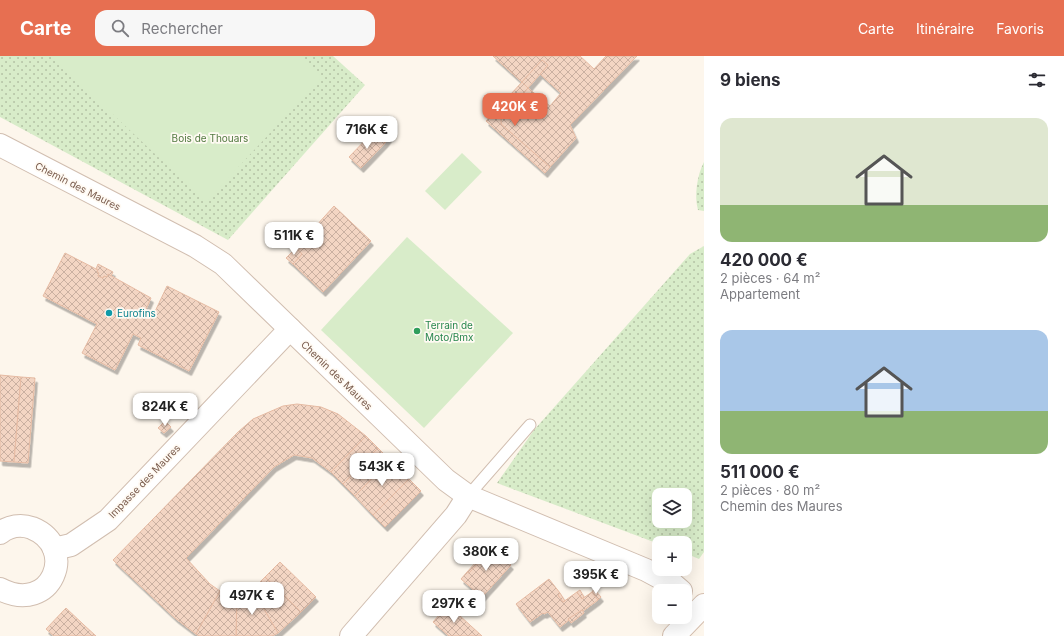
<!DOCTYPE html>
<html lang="fr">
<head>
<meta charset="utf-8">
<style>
	body { margin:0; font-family:Inter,sans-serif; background:#f7f7f7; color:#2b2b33; height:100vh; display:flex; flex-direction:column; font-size:15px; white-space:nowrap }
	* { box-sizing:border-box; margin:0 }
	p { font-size:13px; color:#7c7c81 }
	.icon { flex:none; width:22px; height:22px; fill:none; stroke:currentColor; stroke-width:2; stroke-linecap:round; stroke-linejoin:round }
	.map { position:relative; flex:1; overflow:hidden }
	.details { display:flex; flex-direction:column; background:#fff; width:360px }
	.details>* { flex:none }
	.tools { position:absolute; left:652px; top:432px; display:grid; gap:8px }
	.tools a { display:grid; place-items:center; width:40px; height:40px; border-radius:8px; background:#fff; box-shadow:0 4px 16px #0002; font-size:20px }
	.price { position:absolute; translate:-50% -34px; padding:0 9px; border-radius:8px; background:#fff; color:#222; font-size:13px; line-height:26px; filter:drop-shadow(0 1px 2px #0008) }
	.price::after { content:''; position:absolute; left:50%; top:24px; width:12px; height:9px; margin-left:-6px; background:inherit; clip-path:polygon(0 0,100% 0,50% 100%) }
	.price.on { background:#e76f51; color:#fff }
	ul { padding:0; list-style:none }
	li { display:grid; align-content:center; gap:8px; height:212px; padding:0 16px }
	li span { display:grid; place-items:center; height:124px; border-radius:12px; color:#555 }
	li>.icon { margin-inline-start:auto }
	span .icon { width:72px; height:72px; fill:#fffc; stroke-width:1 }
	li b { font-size:17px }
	h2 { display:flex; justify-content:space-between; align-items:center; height:48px; padding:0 16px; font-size:17px }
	header { display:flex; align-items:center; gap:24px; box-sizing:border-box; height:56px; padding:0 20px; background:#e76f51; color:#fff }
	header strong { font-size:19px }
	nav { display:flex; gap:22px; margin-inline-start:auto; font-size:14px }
	.search { width:280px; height:36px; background:#f7f7f7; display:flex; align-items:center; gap:10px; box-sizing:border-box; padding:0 14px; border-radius:12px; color:#7c7c81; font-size:15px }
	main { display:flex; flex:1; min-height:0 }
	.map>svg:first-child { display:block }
	.green { fill:url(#green-dots); fill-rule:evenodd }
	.pitch { fill:#d8ecc9 }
	.building { fill:url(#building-cross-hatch); stroke:#e6bba3; filter:url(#shadow) }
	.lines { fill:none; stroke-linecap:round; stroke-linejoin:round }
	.lane-casing { stroke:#d1beb0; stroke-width:13 }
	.street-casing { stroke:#d1beb0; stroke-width:24 }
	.secondary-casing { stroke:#d6c0b0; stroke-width:24 }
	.lane { stroke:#fff; stroke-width:11 }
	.street { stroke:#fff; stroke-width:22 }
	.secondary { stroke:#fff; stroke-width:22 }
	.culture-dot { fill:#0f9aa8; stroke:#fffaf3; stroke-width:1.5 }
	.leisure-dot { fill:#2e9e5b; stroke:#fffaf3; stroke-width:1.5 }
	.labels { text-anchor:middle; stroke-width:3.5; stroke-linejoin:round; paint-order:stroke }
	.park-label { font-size:10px; fill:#537a41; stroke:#fffaf3 }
	.street-label { font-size:10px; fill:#7a5c4d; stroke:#fffaf3 }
	.culture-label { font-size:10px; fill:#0d838f; stroke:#fffaf3; text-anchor:start }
	.leisure-label { font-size:10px; fill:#27864d; stroke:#fffaf3; text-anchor:start }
</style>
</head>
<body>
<header>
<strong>Carte</strong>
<div class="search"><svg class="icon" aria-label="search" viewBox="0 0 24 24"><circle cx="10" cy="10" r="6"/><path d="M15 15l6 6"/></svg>Rechercher</div>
<nav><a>Carte</a><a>Itinéraire</a><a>Favoris</a></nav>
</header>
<main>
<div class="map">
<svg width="704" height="580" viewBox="0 0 704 580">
	<defs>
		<pattern id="green-dots" width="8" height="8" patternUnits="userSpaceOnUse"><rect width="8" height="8" fill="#d8ecc9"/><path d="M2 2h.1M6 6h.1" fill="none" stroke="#b4c2a5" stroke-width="1.8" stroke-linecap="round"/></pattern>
		<pattern id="building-cross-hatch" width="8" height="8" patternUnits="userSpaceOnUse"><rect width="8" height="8" fill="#f3d5c3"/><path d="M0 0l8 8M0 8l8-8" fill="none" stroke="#cab0a1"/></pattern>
		<filter id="shadow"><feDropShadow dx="2.5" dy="4.5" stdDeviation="0" flood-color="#0004"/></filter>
	</defs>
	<rect width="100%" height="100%" fill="#fdf6ec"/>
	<!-- green -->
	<g class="green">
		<polygon points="0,0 333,0 365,29 228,184 0,61"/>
		<path d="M704,106v49l-6,-1c-4,-14 -1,-35 6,-48z"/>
		<path d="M704,190v306l-5,7 -14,-6v-10l-26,1 -162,-61 37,-53 156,-176zM659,439h26v26h-26z"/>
	</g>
	<!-- pitch -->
	<g class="pitch">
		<polygon points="51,0 299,0 322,21 206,146"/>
		<polygon points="462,97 482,116 445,154 425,135"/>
		<polygon points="407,181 513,277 424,372 321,274"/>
	</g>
	<!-- building -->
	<g class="building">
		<polygon points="493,0 580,0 594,13 606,0 637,0 570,69 576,82 550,111 501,68 501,62 528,32 550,50 561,37 540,18 548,9 542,4 522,26"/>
		<polygon points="542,4 548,9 528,32 522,26"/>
		<polygon points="522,26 528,32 501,62 501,68 550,111 545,117 486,65"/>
		<polygon points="380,68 391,79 385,87 373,76"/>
		<polygon points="373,76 385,87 361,112 349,101"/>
		<polygon points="334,150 371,185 323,236 293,208 302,198 296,192"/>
		<polygon points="296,192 302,198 293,208 286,202"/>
		<polygon points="65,197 98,214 97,216 99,217 98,220 103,222 104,220 107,221 108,218 151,242 144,258 152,262 167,230 219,256 189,315 138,289 141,282 133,278 115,314 82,297 97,268 43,240"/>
		<polygon points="98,208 113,216 111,220 108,218 107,221 104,220 103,222 98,220 99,217 97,216 98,214 96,213"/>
		<polygon points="0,319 21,321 14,406 0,405"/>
		<polygon points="21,321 35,322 28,407 14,406"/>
		<polygon points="297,348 321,351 338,358 366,380 331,416 312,402 294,399 274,411 186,502 210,528 220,535 196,578 175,562 113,504 238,376 253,363 283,350"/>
		<polygon points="165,365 171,371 164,377 158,372"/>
		<polygon points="366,380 378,392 343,428 331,416"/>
		<polygon points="378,392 390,404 355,440 343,428"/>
		<polygon points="390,404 409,423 373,459 355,440"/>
		<polygon points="409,423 421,435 385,471 373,459"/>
		<polygon points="490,490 511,509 482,541 461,523 467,516 469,517 479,506 477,505"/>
		<polygon points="477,505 479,506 469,517 467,516"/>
		<polygon points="280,506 316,541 301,556 265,521"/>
		<polygon points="265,521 301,556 278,577 251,531 257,529"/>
		<polygon points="549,523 560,537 558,539 563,546 577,536 582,543 592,536 598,544 583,555 582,554 560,571 548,556 544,558 543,557 530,566 516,548"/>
		<polygon points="251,531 278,577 272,580 236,580 237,536"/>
		<polygon points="594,533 601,541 598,544 592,536"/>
		<polygon points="580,534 584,541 582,543 577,536"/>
		<polygon points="220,535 237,536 236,580 199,580 196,578"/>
		<polygon points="560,537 565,545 563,546 558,539"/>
		<polygon points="448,549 482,580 449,580 433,566"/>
		<polygon points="66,552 84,569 96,580 54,580 46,573"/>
		<polygon points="582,554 584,557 571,567 568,563"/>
	</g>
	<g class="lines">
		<defs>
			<polyline id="lane" points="468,440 530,369"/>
			<g id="street">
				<polyline points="0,89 195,190 223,208 446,424 468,440 646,514 674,529 681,535"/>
				<path d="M0,477c9,-7 21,-9 32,-5 47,19 20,88 -32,61"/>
				<polyline points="54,493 71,489 108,464 290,273"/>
				<polyline points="351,580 456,459 468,440"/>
			</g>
			<polyline id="secondary" points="674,580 704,549"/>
		</defs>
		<!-- lane casing -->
		<use href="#lane" class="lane-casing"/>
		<!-- street casing -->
		<use href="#street" class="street-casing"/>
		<!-- secondary casing -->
		<use href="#secondary" class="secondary-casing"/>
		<!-- lane -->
		<use href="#lane" class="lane"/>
		<!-- street -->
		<use href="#street" class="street"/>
		<!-- secondary -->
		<use href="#secondary" class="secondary"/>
	</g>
	<!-- markers -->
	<circle class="culture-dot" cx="109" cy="257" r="4"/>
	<circle class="leisure-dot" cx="417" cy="275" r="4"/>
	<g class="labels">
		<!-- park labels -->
		<g class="park-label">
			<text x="210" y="86">Bois de Thouars</text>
		</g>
		<!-- street labels -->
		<g class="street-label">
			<text transform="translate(78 130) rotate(27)" y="4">Chemin des Maures</text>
			<text transform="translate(337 319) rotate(44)" y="4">Chemin des Maures</text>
			<text transform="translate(144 425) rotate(-46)" y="4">Impasse des Maures</text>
		</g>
		<!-- culture labels -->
		<g class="culture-label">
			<text x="117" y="261">Eurofins</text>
		</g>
		<!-- leisure labels -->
		<g class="leisure-label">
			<text x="425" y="273">Terrain de<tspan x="425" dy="12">Moto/Bmx</tspan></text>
		</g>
	</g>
</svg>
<div class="tools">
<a><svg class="icon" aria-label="layers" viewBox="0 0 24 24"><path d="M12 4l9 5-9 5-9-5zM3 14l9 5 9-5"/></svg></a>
<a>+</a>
<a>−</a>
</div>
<b class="price on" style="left:515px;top:71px">420K €</b>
<b class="price" style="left:367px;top:94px">716K €</b>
<b class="price" style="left:294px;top:200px">511K €</b>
<b class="price" style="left:165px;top:371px">824K €</b>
<b class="price" style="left:382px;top:431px">543K €</b>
<b class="price" style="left:486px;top:516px">380K €</b>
<b class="price" style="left:596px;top:539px">395K €</b>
<b class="price" style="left:252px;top:560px">497K €</b>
<b class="price" style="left:454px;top:568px">297K €</b>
</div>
<section class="details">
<h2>9 biens<svg class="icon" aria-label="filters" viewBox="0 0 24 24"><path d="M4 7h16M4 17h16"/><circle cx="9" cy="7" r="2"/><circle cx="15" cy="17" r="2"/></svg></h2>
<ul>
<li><span style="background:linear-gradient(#dfe7d0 70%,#8fb573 0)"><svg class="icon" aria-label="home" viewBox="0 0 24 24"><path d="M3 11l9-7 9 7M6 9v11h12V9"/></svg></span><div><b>420 000 €</b><p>2 pièces · 64 m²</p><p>Appartement</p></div></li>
<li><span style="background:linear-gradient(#a9c7e8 65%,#8fb573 0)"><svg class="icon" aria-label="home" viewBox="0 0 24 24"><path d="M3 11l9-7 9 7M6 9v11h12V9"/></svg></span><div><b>511 000 €</b><p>2 pièces · 80 m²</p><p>Chemin des Maures</p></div></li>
</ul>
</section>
</main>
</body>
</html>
